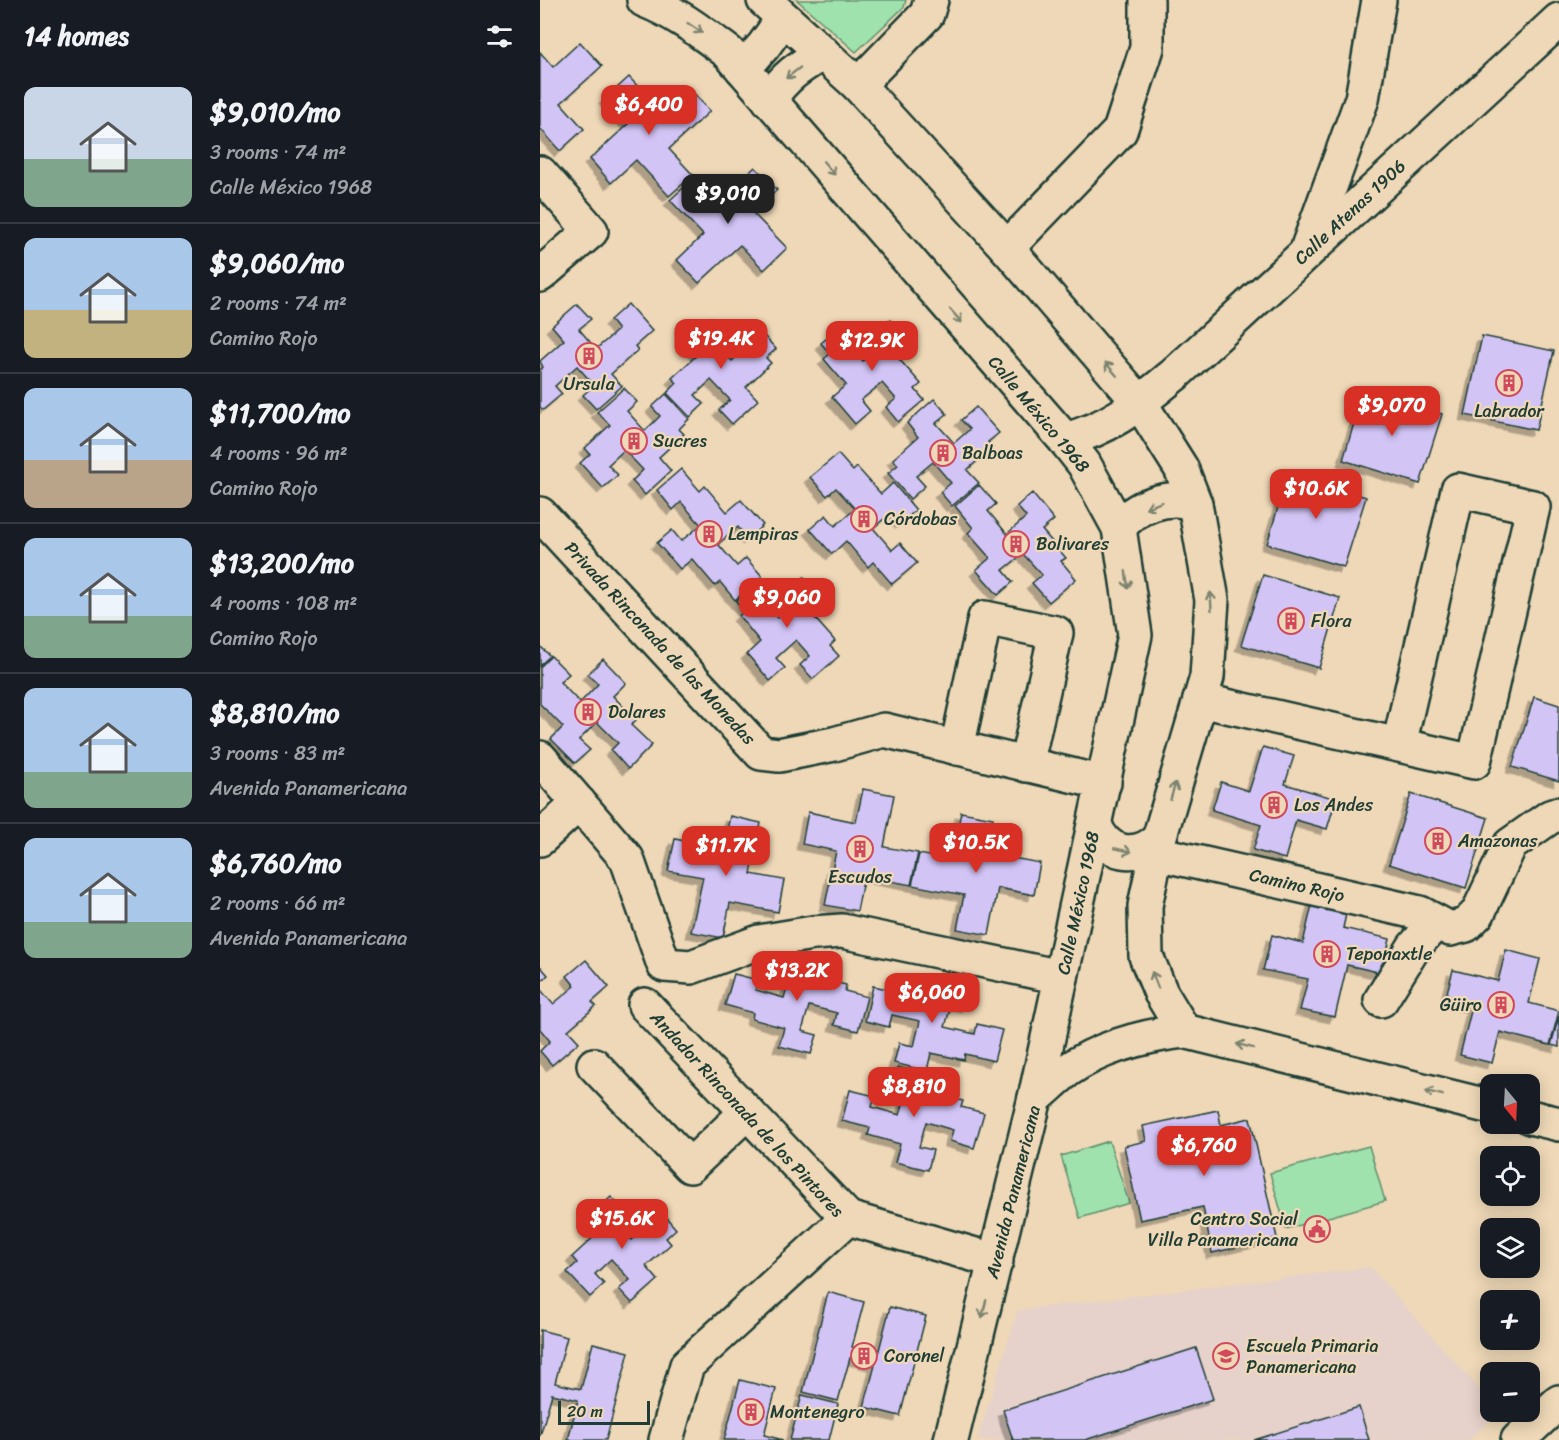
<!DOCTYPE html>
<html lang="en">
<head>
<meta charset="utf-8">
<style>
	body { margin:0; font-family:Sriracha,sans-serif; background:#20242c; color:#f1f3f6; height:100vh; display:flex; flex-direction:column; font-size:22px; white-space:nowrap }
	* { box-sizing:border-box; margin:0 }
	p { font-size:20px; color:#9ea1a6 }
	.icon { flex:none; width:33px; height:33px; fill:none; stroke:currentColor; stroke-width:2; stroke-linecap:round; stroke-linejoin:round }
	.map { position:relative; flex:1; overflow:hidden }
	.side { display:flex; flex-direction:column; background:#171b24; width:540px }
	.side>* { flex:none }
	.needle { width:39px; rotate:162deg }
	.fabs { position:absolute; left:940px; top:1074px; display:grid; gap:12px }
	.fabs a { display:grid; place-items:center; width:60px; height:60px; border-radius:12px; background:#171b24; box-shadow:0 3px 15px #0003; font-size:30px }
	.scale { position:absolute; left:18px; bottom:15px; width:92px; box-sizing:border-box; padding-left:6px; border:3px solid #1f3d34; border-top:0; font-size:16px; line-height:21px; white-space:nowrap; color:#1f3d34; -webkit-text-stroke:4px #eed8b7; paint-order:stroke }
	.price { position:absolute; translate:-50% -51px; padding:0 14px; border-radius:12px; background:#d93025; color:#fff; font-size:20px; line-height:39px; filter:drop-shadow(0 2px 3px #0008) }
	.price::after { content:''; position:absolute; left:50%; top:36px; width:18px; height:14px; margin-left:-9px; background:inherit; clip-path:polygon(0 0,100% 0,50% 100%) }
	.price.selected { background:#222; color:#fff }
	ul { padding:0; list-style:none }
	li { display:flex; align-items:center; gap:18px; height:150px; padding:0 24px }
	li+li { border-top:2px solid #363941 }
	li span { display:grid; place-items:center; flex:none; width:168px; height:120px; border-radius:12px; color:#555 }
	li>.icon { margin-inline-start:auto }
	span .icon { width:72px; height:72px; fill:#fffc; stroke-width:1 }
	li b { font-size:26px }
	h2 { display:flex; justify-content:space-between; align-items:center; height:72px; padding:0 24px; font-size:26px }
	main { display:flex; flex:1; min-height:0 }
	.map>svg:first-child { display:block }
	.built { fill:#e6d2ca }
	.green { fill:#a0e2ad; stroke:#609070; stroke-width:1.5 }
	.building { fill:#d3c4f6; stroke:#1f3d34; stroke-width:1.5; filter:url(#shadow) }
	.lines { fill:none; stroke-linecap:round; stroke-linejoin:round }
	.minor-casing { stroke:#1f3d34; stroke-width:38 }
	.minor { stroke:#eed8b7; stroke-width:33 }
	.oneway { stroke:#7c836f }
	.labels { text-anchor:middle; stroke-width:4.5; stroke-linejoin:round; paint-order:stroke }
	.street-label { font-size:18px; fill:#1f3d34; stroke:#eed8b7 }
	.poi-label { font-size:18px; fill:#1f3d34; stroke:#eed8b7; text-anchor:start }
</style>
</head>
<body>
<main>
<section class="side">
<h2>14 homes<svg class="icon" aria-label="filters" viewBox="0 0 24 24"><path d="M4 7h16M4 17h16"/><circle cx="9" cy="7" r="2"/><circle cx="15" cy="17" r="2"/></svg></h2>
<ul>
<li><span style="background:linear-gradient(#c9d6e8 60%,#7fa58c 0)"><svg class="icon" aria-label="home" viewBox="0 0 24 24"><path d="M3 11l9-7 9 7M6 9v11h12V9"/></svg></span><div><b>$9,010/mo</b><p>3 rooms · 74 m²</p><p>Calle México 1968</p></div></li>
<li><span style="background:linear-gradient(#a9c7e8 60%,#c2b280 0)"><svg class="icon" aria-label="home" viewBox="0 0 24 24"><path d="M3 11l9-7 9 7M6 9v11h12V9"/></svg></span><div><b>$9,060/mo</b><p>2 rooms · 74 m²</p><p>Camino Rojo</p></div></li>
<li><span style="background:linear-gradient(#a9c7e8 60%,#b9a48a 0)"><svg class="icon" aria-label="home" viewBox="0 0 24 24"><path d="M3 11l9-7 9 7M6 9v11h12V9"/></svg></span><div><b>$11,700/mo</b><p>4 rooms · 96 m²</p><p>Camino Rojo</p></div></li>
<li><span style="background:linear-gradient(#a9c7e8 65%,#7fa58c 0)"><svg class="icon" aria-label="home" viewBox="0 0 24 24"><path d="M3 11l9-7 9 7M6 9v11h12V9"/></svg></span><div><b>$13,200/mo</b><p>4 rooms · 108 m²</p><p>Camino Rojo</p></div></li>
<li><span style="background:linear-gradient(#a9c7e8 70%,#7fa58c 0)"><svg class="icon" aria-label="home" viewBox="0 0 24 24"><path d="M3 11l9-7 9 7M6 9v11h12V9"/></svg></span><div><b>$8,810/mo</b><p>3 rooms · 83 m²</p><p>Avenida Panamericana</p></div></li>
<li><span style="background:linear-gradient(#a9c7e8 70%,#7fa58c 0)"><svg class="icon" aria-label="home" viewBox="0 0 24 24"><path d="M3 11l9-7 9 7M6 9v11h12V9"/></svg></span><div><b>$6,760/mo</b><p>2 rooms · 66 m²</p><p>Avenida Panamericana</p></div></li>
</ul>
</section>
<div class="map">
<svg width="1019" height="1440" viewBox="0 0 1019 1440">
	<defs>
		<filter id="shadow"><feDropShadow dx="-5.5" dy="5.5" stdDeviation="0" flood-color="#0004"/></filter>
	</defs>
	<rect width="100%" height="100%" fill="#eed8b7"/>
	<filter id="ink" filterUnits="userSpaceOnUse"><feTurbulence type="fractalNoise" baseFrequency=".0167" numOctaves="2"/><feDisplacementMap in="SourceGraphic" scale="12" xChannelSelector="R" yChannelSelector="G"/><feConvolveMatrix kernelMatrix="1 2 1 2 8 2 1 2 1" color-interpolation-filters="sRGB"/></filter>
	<g filter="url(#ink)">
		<!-- built -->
		<polygon class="built" points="830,1267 951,1402 951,1412 960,1412 929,1440 437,1440 478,1310"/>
		<!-- green -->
		<g class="green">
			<polygon points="257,0 366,0 364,7 316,52"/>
			<polygon points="569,1141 589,1203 540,1218 521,1156"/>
			<polygon points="829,1146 845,1201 746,1229 730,1173"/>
		</g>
		<!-- building -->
		<g class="building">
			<polygon points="40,42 62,66 21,103 44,129 20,151 0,128 0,52 13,67"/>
			<polygon points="89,77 122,112 149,88 170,111 129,149 153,175 129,196 96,160 71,183 50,159 88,124 65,99"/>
			<polygon points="215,167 237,190 213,213 247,248 224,270 200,245 159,283 137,260 163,235 130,200 154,178 177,203"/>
			<polygon points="37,304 51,319 39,329 56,349 78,330 70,320 88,304 112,331 95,346 98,350 71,374 82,386 56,409 43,395 54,385 37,366 15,386 22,394 3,410 0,407 0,370 3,367 0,361 24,340 12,326"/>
			<polygon points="171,317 184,332 174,341 192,361 208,346 199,337 213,324 236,349 226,358 231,363 206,387 218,400 192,424 179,410 190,400 171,380 155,395 164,404 150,417 127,393 137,383 132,378 157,355 144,341"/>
			<polygon points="350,320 373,347 359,359 381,384 375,389 384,400 358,422 346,407 356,399 342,383 321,400 330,411 315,424 292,397 306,385 284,359 290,354 281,343 307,322 320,336 310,345 323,361 345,344 335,332"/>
			<polygon points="942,336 1014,351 996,430 925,415"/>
			<polygon points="84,388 97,402 87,411 105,431 120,416 112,407 126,394 149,419 139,429 144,434 119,457 131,471 105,495 92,481 103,470 84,450 68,465 78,475 63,488 40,463 50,454 45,448 70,425 57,412"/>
			<polygon points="824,390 902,414 880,484 803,460"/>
			<polygon points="394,399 407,414 396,423 414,443 430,429 421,420 436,407 459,433 448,442 453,447 427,470 439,483 412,506 400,492 411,483 393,462 376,476 385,486 370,499 348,473 358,465 353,459 378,437 367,423"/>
			<polygon points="298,454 313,471 317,467 341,494 353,483 376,510 361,523 352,512 333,528 352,550 360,543 377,563 352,584 333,562 328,567 306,541 292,554 270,529 286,515 295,526 315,509 296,488 287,496 270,477"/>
			<polygon points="141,469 160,491 165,486 187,512 201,500 223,525 208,539 198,527 178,544 197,566 206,558 222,576 195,600 180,582 175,586 152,559 140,569 117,543 132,530 141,541 161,525 141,502 133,510 117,490"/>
			<polygon points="748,474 826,497 804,567 727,544"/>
			<polygon points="439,485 456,504 448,511 467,534 486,517 477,506 492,493 514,520 502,530 526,558 521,561 536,579 509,602 492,583 502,575 483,554 463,570 473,582 458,595 436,570 450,558 428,533 433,528 415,506"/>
			<polygon points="723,575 800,598 779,668 701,645"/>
			<polygon points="264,577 287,604 273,616 295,641 290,646 299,656 273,679 260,665 270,656 256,640 236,658 245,668 230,681 207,654 220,642 199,616 204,611 196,601 221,579 234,593 224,602 238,618 259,600 250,590"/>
			<polygon points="0,646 10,656 0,665"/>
			<polygon points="11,656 29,674 20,682 40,703 58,684 48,674 63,659 86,683 73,696 96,720 91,725 112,745 88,769 71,750 78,743 57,722 39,740 50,750 35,763 11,739 23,727 0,704 0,667"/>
			<polygon points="994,697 1019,705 1019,781 972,767"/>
			<polygon points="723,747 754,756 745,784 796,799 787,829 756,820 745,859 713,850 721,825 672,810 681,782 709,791"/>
			<polygon points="323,789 354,795 344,847 378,853 371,885 324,876 317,911 285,905 296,851 262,844 268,812 316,822"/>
			<polygon points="871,794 948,818 926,888 849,864"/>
			<polygon points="421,812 453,818 446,853 500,863 494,895 458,888 449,935 417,929 424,895 372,885 379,854 411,860"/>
			<polygon points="190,816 221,823 211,874 244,880 238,912 190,903 183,938 151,932 163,877 128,871 135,839 183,849"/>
			<polygon points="775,892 809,900 803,928 850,939 842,973 807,965 795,1017 760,1010 768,979 723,970 732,935 763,943"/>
			<polygon points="966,950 1000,959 989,1003 1019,1011 1010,1045 960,1032 952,1063 920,1055 932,1007 905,1000 913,970 958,981"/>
			<polygon points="242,951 276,961 272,976 306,985 305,991 327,997 318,1031 294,1025 297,1013 269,1006 262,1031 277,1035 271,1054 239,1046 244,1028 212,1019 213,1013 185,1005 194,974 218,980 216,990 244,998 251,974 237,970"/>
			<polygon points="46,960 69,987 52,1002 56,1006 28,1030 39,1042 12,1065 0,1051 10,1041 0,1029 0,989 13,1004 35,986 27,976"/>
			<polygon points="0,966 8,975 0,982"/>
			<polygon points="396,979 430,987 426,1006 412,1002 405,1027 435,1034 437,1024 462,1030 454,1061 425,1054 424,1060 391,1053 387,1071 354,1063 359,1043 374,1046 380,1021 352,1015 349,1027 325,1021 333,986 356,991 358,986 392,994"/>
			<polygon points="1019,1016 1019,1047 1011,1045"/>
			<polygon points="358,1067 392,1077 388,1092 423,1101 421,1107 444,1113 434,1148 410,1141 413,1130 386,1122 379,1147 393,1150 388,1170 355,1162 360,1144 328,1135 330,1128 302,1121 310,1090 335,1096 332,1107 360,1115 367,1090 353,1086"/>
			<polygon points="678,1110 681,1125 710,1118 737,1238 672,1253 663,1207 600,1220 584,1146 606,1141 603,1126"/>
			<polygon points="71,1197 85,1211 74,1221 92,1240 108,1226 99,1216 114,1203 136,1229 126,1238 131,1244 106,1266 118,1280 92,1303 79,1289 90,1280 71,1259 55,1274 64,1284 50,1297 27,1272 37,1263 32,1257 57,1234 45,1221"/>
			<polygon points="288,1292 324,1302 312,1347 338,1354 350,1307 386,1316 360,1416 324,1407 335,1365 310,1358 298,1401 263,1392"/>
			<polygon points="0,1330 27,1337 15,1383 41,1389 53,1343 89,1352 66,1440 28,1440 38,1400 12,1394 0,1436"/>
			<polygon points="656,1348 673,1399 545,1440 473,1440 463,1410"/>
			<polygon points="200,1380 236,1389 224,1435 243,1440 184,1440"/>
			<polygon points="262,1395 298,1404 289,1440 250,1440"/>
			<polygon points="819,1407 829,1440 714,1440"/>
		</g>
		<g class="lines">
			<defs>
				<g id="minor">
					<path d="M104,0c31,12 57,32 84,52l337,388 19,24 35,64 16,107 -100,463"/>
					<polyline points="224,0 318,85 467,248 600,403 641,468 655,504 672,600 667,677 619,839 605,906 606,956 621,993 644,1031"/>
					<path d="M202,68c18,-15 29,-30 40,-50"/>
					<polyline points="318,85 387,14 391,0"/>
					<path d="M229,100c16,-24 30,-33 54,-47"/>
					<polyline points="0,173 51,231 0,275"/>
					<polyline points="768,247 822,99 839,0"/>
					<polyline points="467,248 580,131 607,48 607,0"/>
					<path d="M525,440c48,-13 72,-35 110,-66l384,-354"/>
					<polyline points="0,514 221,753 239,755 294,744 344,730 564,783"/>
					<path d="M579,528c16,-22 50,-35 76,-24"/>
					<polyline points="660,700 934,762 993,507 918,490 859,745"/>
					<polyline points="417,748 445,618 516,633 486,765"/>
					<polyline points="0,758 87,859 124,965 151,967 219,942 273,933 302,931 521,977"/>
					<path d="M555,825c11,30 41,35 64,14"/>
					<polyline points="0,839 39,803"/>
					<polyline points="616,853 880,913 910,929 926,925 938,913 970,845 1010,817 1019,814"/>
					<polyline points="841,1000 874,947 896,922"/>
					<polyline points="105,1005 308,1218"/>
					<polyline points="54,1065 150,1166 207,1112"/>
					<polyline points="990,1117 1019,1124"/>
					<polyline points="308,1218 456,1261"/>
					<polyline points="126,1440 147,1365 308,1218"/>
					<path d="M411,1440l84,-342c11,-9 22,-20 33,-28 33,-23 76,-34 116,-39l307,76"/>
					<polyline points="978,1440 1019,1402"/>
				</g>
			</defs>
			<!-- minor casing -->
			<use href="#minor" class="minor-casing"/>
			<!-- minor -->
			<use href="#minor" class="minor"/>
		</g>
		<!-- one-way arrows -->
		<defs><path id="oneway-shaft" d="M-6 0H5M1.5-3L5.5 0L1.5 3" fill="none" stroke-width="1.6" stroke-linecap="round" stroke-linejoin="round" transform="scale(1.5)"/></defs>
		<g class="oneway">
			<use href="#oneway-shaft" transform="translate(155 28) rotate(34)"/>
			<use href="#oneway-shaft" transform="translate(253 73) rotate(142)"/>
			<use href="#oneway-shaft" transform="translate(289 168) rotate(49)"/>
			<use href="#oneway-shaft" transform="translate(416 316) rotate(49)"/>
			<use href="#oneway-shaft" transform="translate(571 369) rotate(-131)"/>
			<use href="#oneway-shaft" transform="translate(614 505) rotate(160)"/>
			<use href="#oneway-shaft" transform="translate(587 580) rotate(82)"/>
			<use href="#oneway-shaft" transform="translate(671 601) rotate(-93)"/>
			<use href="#oneway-shaft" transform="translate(633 791) rotate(-74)"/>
			<use href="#oneway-shaft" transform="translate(583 850) rotate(12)"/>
			<use href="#oneway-shaft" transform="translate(615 980) rotate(-111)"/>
			<use href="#oneway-shaft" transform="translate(705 1046) rotate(-166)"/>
			<use href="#oneway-shaft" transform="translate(894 1093) rotate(-166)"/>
			<use href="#oneway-shaft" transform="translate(444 1309) rotate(104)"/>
		</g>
	</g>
	<!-- icons -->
	<defs>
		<symbol id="building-ring" viewBox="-11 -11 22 22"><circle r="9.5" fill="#eed8b7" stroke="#d1495b" stroke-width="1.5"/><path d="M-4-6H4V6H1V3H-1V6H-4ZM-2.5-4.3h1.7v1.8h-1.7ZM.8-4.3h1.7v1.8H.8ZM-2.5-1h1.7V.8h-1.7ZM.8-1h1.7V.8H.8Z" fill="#d1495b"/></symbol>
		<symbol id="civic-ring" viewBox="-11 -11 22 22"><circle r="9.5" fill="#eed8b7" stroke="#d1495b" stroke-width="1.5"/><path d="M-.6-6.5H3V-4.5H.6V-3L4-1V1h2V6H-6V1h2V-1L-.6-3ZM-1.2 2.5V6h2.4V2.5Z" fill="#d1495b"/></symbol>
		<symbol id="school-ring" viewBox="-11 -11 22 22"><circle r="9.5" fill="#eed8b7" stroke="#d1495b" stroke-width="1.5"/><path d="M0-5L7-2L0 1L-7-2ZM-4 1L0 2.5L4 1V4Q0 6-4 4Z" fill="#d1495b"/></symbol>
	</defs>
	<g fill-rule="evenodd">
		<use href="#building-ring" x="34" y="341" width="30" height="30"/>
		<use href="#building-ring" x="954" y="368" width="30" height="30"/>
		<use href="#building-ring" x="79" y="426" width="30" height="30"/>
		<use href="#building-ring" x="388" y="438" width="30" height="30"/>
		<use href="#building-ring" x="309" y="504" width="30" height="30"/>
		<use href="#building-ring" x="154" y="519" width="30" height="30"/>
		<use href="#building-ring" x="461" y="529" width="30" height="30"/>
		<use href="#building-ring" x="736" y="606" width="30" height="30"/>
		<use href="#building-ring" x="33" y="697" width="30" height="30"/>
		<use href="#building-ring" x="719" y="790" width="30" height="30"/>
		<use href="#building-ring" x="883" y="826" width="30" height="30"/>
		<use href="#building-ring" x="305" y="834" width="30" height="30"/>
		<use href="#building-ring" x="772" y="939" width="30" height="30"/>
		<use href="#building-ring" x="946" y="990" width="30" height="30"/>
		<use href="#civic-ring" x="762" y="1214" width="30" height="30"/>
		<use href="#building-ring" x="309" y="1341" width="30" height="30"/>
		<use href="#school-ring" x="671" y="1341" width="30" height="30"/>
		<use href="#building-ring" x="196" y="1397" width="30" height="30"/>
	</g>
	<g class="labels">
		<!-- street labels -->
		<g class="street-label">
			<text transform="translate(810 212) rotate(-43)" y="6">Calle Atenas 1906</text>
			<text transform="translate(499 414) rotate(50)" y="6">Calle México 1968</text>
			<text transform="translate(120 643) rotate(47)" y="6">Privada Rinconada de las Monedas</text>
			<text transform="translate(757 885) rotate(13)" y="6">Camino Rojo</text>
			<text transform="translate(538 903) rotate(-78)" y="6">Calle México 1968</text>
			<text transform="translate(207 1114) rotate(47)" y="6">Andador Rinconada de los Pintores</text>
			<text transform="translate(473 1192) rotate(-76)" y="6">Avenida Panamericana</text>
		</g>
		<!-- poi labels -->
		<g class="poi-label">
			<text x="49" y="390" text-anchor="middle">Ursula</text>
			<text x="969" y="417" text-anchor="middle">Labrador</text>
			<text x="113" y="447">Sucres</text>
			<text x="422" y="459">Balboas</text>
			<text x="344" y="525">Córdobas</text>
			<text x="188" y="540">Lempiras</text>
			<text x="496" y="550">Bolivares</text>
			<text x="771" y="627">Flora</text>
			<text x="68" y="718">Dolares</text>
			<text x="754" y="811">Los Andes</text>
			<text x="918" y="847">Amazonas</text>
			<text x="320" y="883" text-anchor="middle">Escudos</text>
			<text x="806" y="960">Teponaxtle</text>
			<text x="942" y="1011" text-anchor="end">Güiro</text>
			<text x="758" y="1225" text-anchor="end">Centro Social<tspan x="758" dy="21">Villa Panamericana</tspan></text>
			<text x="706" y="1352">Escuela Primaria<tspan x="706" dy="21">Panamericana</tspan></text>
			<text x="344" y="1362">Coronel</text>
			<text x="230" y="1418">Montenegro</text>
		</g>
	</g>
</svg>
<div class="fabs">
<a><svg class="needle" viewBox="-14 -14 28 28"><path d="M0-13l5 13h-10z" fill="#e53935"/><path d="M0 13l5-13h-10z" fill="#9ea1a6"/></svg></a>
<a><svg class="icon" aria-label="locate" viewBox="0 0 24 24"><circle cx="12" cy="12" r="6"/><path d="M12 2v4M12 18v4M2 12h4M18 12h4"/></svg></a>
<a><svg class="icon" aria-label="layers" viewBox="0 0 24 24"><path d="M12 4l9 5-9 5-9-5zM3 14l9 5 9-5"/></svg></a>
<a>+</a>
<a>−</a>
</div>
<div class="scale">20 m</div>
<b class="price" style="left:109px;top:136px">$6,400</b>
<b class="price selected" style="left:188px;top:225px">$9,010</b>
<b class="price" style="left:181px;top:370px">$19.4K</b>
<b class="price" style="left:332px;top:372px">$12.9K</b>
<b class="price" style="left:852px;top:437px">$9,070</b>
<b class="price" style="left:776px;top:520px">$10.6K</b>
<b class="price" style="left:247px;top:629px">$9,060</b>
<b class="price" style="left:436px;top:874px">$10.5K</b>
<b class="price" style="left:186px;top:877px">$11.7K</b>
<b class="price" style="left:257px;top:1002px">$13.2K</b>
<b class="price" style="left:392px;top:1024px">$6,060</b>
<b class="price" style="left:374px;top:1118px">$8,810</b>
<b class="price" style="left:664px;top:1177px">$6,760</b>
<b class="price" style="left:82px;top:1250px">$15.6K</b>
</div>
</main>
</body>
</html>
